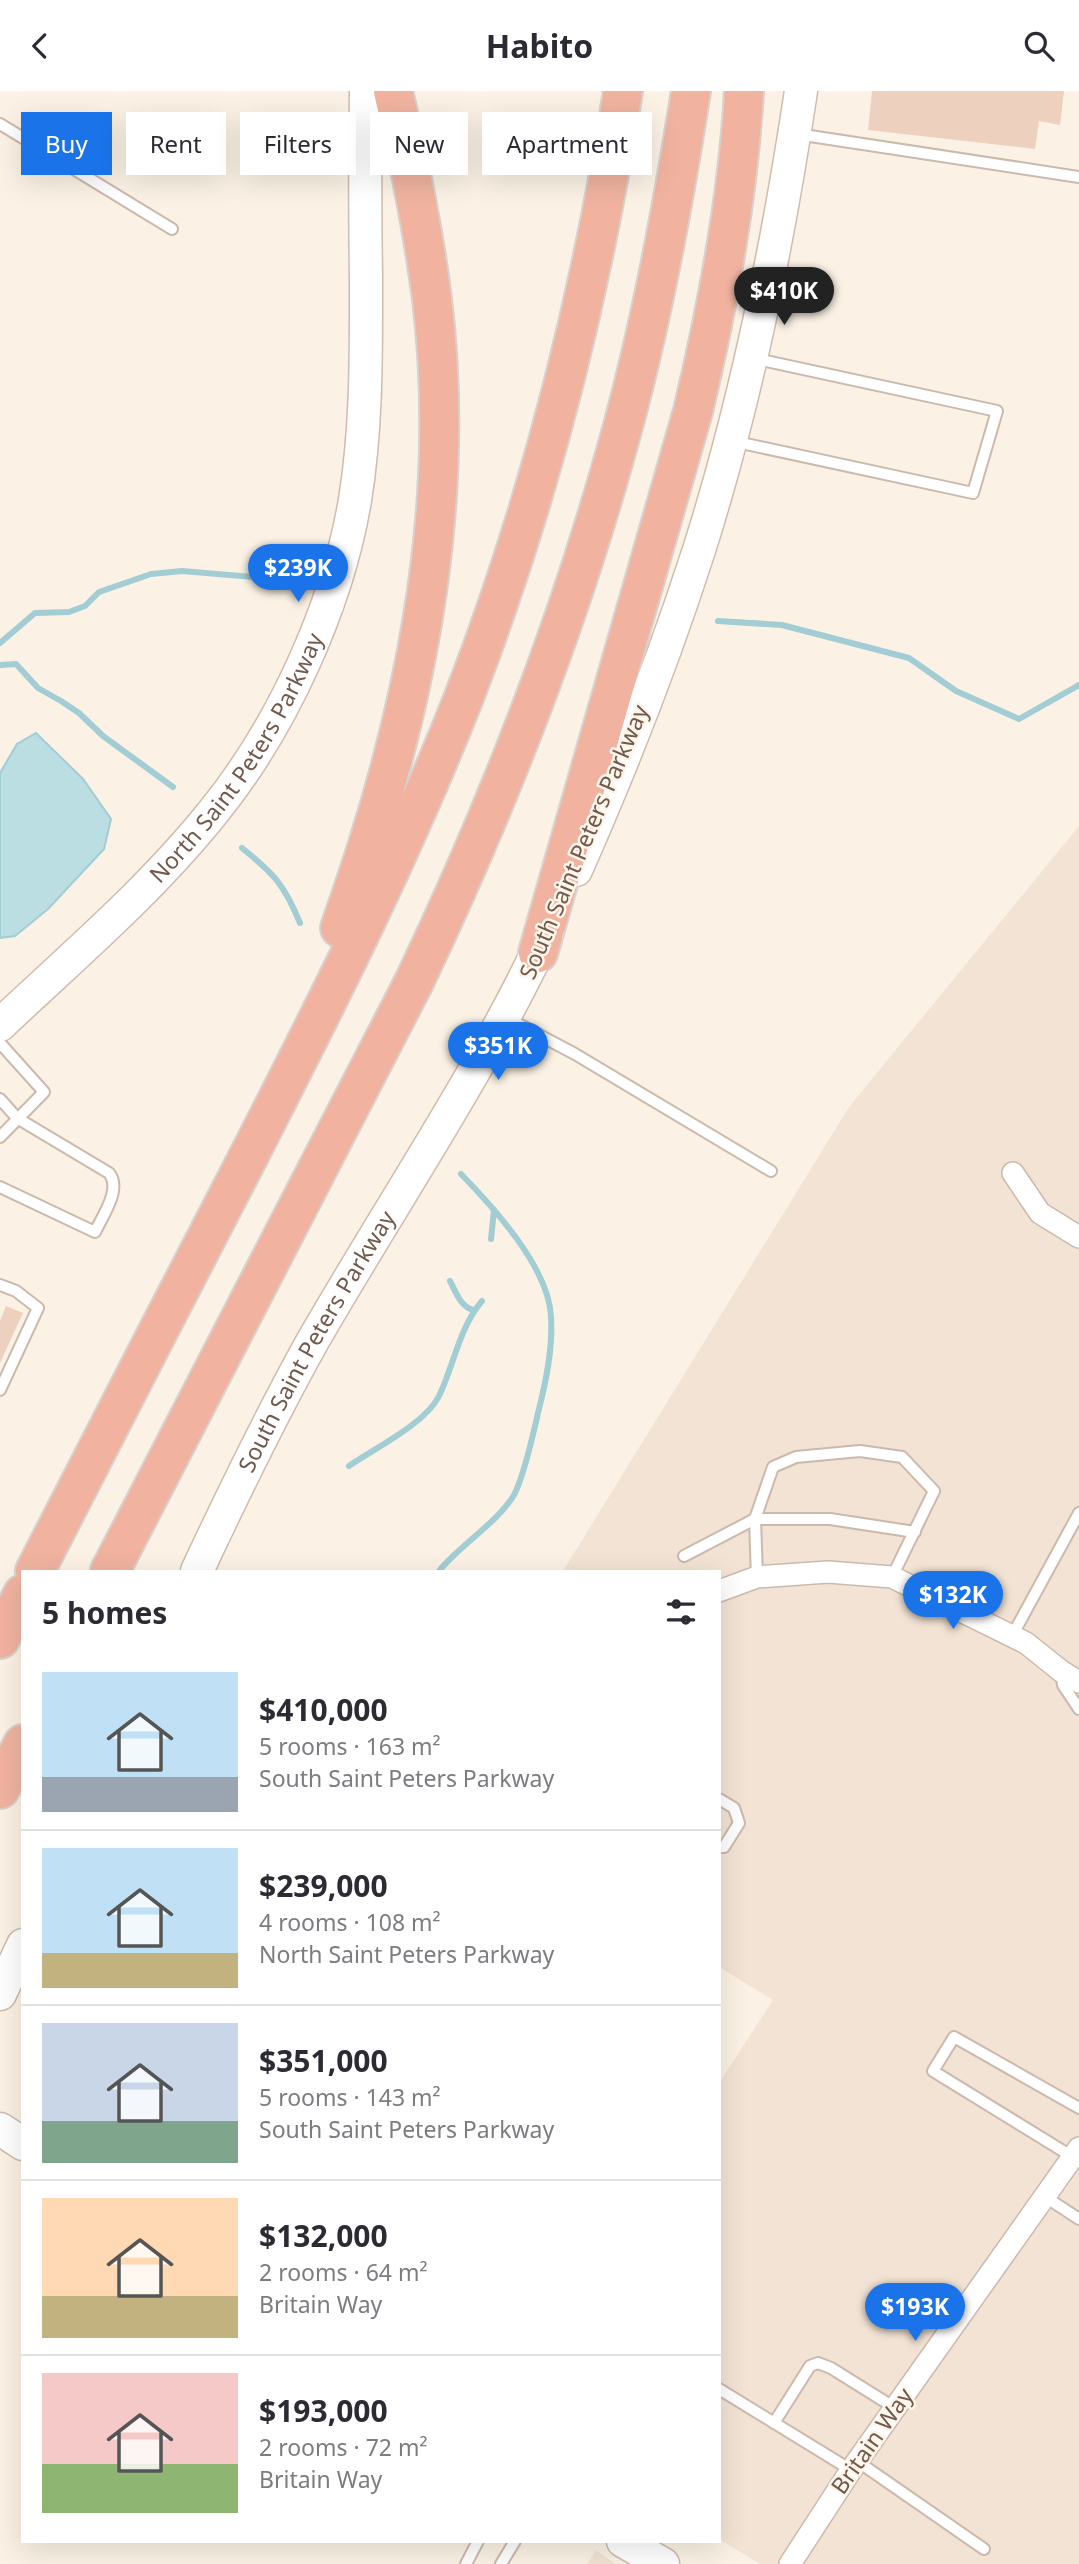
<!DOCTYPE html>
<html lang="en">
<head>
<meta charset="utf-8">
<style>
	body { margin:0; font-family:"Noto Sans",sans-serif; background:#f2f2f3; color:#2b2b33; height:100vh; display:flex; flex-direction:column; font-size:26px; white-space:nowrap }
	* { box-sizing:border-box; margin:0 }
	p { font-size:23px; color:#7c7c81 }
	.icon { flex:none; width:38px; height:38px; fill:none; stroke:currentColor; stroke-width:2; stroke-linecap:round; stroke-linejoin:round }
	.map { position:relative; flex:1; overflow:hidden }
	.sheet { position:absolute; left:21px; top:1479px; width:700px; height:973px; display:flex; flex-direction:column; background:#fff; border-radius:0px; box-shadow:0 7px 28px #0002 }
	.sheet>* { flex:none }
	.hud { position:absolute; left:21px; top:21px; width:700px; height:63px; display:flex; gap:14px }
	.price { position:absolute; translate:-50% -60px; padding:0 16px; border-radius:24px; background:#1a73e8; color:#fff; font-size:23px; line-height:46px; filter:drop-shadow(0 2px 4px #0008) }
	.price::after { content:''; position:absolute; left:50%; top:42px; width:21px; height:16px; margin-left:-10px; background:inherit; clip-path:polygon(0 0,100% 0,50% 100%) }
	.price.current { background:#222; color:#fff }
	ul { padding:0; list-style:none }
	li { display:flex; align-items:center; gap:21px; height:175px; padding:0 21px }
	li+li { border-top:2px solid #e1e1e2 }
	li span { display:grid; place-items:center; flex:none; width:196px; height:140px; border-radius:0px; color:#555 }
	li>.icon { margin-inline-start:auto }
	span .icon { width:84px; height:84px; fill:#fffc; stroke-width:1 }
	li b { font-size:30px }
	h2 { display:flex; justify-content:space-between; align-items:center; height:84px; padding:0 21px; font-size:30px }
	.chip { padding:0 24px; border-radius:0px; background:#fff; box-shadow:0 7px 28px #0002; font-size:24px; line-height:63px }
	.chip.current { background:#1a73e8; color:#fff }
	header { display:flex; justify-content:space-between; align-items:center; height:91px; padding:0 21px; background:#fff; font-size:32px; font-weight:700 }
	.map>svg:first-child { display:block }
	.residential { fill:#f2e3d4 }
	.water { fill:#bbdee3; stroke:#a2cdd4; stroke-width:2 }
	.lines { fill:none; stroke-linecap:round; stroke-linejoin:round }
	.stream { stroke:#a2cdd4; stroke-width:6 }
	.building { fill:#eed0be }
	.service-casing { stroke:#ccb9ac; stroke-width:14 }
	.minor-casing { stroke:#ccb9ac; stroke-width:24 }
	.secondary-casing { stroke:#d0bbac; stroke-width:35 }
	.motorway-casing { stroke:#d8d1cd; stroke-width:42 }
	.service { stroke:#fff; stroke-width:10 }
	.minor { stroke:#fff; stroke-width:21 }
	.secondary { stroke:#fff; stroke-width:32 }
	.motorway { stroke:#f1b3a0; stroke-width:38 }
	.labels { text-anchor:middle; stroke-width:5; stroke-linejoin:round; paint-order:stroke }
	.street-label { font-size:23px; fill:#72594c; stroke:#fef6eb }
</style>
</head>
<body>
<header><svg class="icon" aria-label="back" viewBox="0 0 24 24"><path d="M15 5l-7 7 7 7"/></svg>Habito<svg class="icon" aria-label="search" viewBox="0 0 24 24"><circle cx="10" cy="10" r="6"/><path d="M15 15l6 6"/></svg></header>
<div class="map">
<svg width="1079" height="2473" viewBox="0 0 1079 2473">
	<rect width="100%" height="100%" fill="#fbf2e5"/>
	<!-- residential -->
	<g class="residential">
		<polygon points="1079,735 1079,2473 760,2473 719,2448 719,1992 773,1909 719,1876 719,1480 563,1480 849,1016"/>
		<polygon points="596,2459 616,2473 587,2473"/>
	</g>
	<!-- water -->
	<polygon class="water" points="36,642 83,688 111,728 104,758 48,818 15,845 0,847 0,682 17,653"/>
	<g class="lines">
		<!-- stream -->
		<g class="stream">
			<polyline points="718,530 782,534 909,567 956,600 1019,628 1079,594"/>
			<polyline points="0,552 35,522 69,521 85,515 99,501 151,483 182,480 290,489"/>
			<polyline points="0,574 16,573 38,597 61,610 79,622 103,645 173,696"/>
			<path d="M242,757c32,26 42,36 58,75"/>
			<polyline points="491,1148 494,1119"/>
			<path d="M450,1190c6,11 11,27 24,29"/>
			<path d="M349,1375c26,-18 76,-42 90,-70 15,-31 20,-68 43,-95"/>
			<path d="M439,1480c20,-25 59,-49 75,-76 10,-19 19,-60 24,-82 8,-31 15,-64 13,-96 -2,-49 -57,-109 -90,-143"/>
		</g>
	</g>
	<!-- building -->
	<g class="building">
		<polygon points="872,0 1064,0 1060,34 1039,30 1035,58 868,39"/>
		<polygon points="6,1215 23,1222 0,1272 0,1230"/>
	</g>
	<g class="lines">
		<defs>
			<g id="service">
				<polyline points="0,33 172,138"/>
				<polyline points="797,43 1079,86"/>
				<polyline points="732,350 973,402 997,320 752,267"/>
				<polyline points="507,927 575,963 771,1080"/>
				<polyline points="0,952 44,1001 0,1046"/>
				<path d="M0,1008l17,19 92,55c13,16 -6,42 -14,59l-95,-45"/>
				<polyline points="0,1194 16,1200 38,1217 0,1299"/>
				<polyline points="684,1465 755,1428 830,1428 915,1441"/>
				<polyline points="757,1486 755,1428 773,1376 796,1366 860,1360 902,1366 934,1400 892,1486"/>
				<polyline points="1012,1545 1079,1422"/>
				<polyline points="1061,1580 1063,1594 1079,1618"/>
				<polyline points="719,1708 734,1717 739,1732 724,1756 719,1756"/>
				<polyline points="1076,2068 933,1980 954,1946 1079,2017"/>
				<polyline points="1044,2105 1079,2128"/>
				<polyline points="719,2298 851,2379"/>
				<polyline points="774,2332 810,2275 818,2272 831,2277 895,2317"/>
				<polyline points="857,2370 984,2458"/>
				<polyline points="466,2473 478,2450"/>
				<polyline points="501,2473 515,2450"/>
			</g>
			<g id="minor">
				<polyline points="1013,1082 1040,1122 1079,1146"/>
				<polyline points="719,1500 757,1486 828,1481 892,1486 1026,1552 1061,1580 1079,1591"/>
				<polyline points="790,2473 851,2379 1079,2057"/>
			</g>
			<g id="secondary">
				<path d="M576,779c46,-104 88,-211 123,-320 47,-148 79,-306 102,-459"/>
				<path id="s1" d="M0,934c73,-69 151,-135 214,-214 68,-84 123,-204 141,-311 12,-74 11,-149 11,-223 -1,-62 -1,-124 0,-186"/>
				<path id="s2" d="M197,1480c36,-77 73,-153 114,-227 79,-138 170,-270 237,-414"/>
				<polyline points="0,1903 23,1854"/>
				<polyline points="0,2038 23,2053"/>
				<polyline points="623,2450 663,2473"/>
			</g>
			<g id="motorway">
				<path d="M340,837c72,-201 118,-414 92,-629 -9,-70 -23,-139 -39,-208"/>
				<path d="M538,862l155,-542c25,-105 45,-211 51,-320"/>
				<path d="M35,1480c68,-133 137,-267 206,-400 80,-156 159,-311 223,-474 75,-194 127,-400 159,-606"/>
				<path d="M110,1480l304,-589c82,-172 152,-350 203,-534 33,-117 55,-237 74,-357"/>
				<polyline points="0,1548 23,1503"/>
				<polyline points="0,1698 23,1653"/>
			</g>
		</defs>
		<!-- service casing -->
		<use href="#service" class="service-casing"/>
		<!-- minor casing -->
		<use href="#minor" class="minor-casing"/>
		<!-- secondary casing -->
		<use href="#secondary" class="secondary-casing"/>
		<!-- motorway casing -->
		<use href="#motorway" class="motorway-casing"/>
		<!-- service -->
		<use href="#service" class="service"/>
		<!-- minor -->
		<use href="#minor" class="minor"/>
		<!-- secondary -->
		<use href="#secondary" class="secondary"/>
		<!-- motorway -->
		<use href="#motorway" class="motorway"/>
	</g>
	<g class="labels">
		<!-- street labels -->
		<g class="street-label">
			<text dy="8" stroke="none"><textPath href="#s1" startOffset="360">North Saint Peters Parkway</textPath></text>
			<text transform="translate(584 751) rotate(-67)" y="8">South Saint Peters Parkway</text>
			<text dy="8" stroke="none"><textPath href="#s2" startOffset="259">South Saint Peters Parkway</textPath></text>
			<text transform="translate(872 2350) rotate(-55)" y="8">Britain Way</text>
		</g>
	</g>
</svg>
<b class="price current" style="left:784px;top:236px">$410K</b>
<b class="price" style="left:298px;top:513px">$239K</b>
<b class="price" style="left:498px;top:991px">$351K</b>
<b class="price" style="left:953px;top:1540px">$132K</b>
<b class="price" style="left:915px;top:2252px">$193K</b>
<div class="hud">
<a class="chip current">Buy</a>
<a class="chip">Rent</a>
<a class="chip">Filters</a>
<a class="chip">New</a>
<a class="chip">Apartment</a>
</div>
<section class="sheet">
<h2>5 homes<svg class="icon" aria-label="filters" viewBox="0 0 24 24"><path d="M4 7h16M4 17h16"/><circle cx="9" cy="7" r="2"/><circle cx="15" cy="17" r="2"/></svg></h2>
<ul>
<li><span style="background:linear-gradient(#bfe0f5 75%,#9aa5b1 0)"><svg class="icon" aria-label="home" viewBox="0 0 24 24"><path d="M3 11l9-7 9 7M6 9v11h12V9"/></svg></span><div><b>$410,000</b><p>5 rooms · 163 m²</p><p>South Saint Peters Parkway</p></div></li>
<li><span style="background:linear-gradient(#bfe0f5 75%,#c2b280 0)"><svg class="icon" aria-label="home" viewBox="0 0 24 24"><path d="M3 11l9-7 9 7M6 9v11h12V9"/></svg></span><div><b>$239,000</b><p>4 rooms · 108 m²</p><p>North Saint Peters Parkway</p></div></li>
<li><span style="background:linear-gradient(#c9d6e8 70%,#7fa58c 0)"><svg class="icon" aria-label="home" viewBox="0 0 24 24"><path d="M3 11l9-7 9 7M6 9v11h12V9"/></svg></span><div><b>$351,000</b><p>5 rooms · 143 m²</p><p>South Saint Peters Parkway</p></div></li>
<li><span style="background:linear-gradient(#ffd9b3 70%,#c2b280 0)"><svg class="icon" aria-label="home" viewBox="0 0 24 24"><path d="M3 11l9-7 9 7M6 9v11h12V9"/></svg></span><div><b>$132,000</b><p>2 rooms · 64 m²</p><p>Britain Way</p></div></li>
<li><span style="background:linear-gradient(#f6c9c9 65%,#8fb573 0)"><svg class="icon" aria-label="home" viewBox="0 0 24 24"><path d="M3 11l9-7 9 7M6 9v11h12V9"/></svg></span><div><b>$193,000</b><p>2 rooms · 72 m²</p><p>Britain Way</p></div></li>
</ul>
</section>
</div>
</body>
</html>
